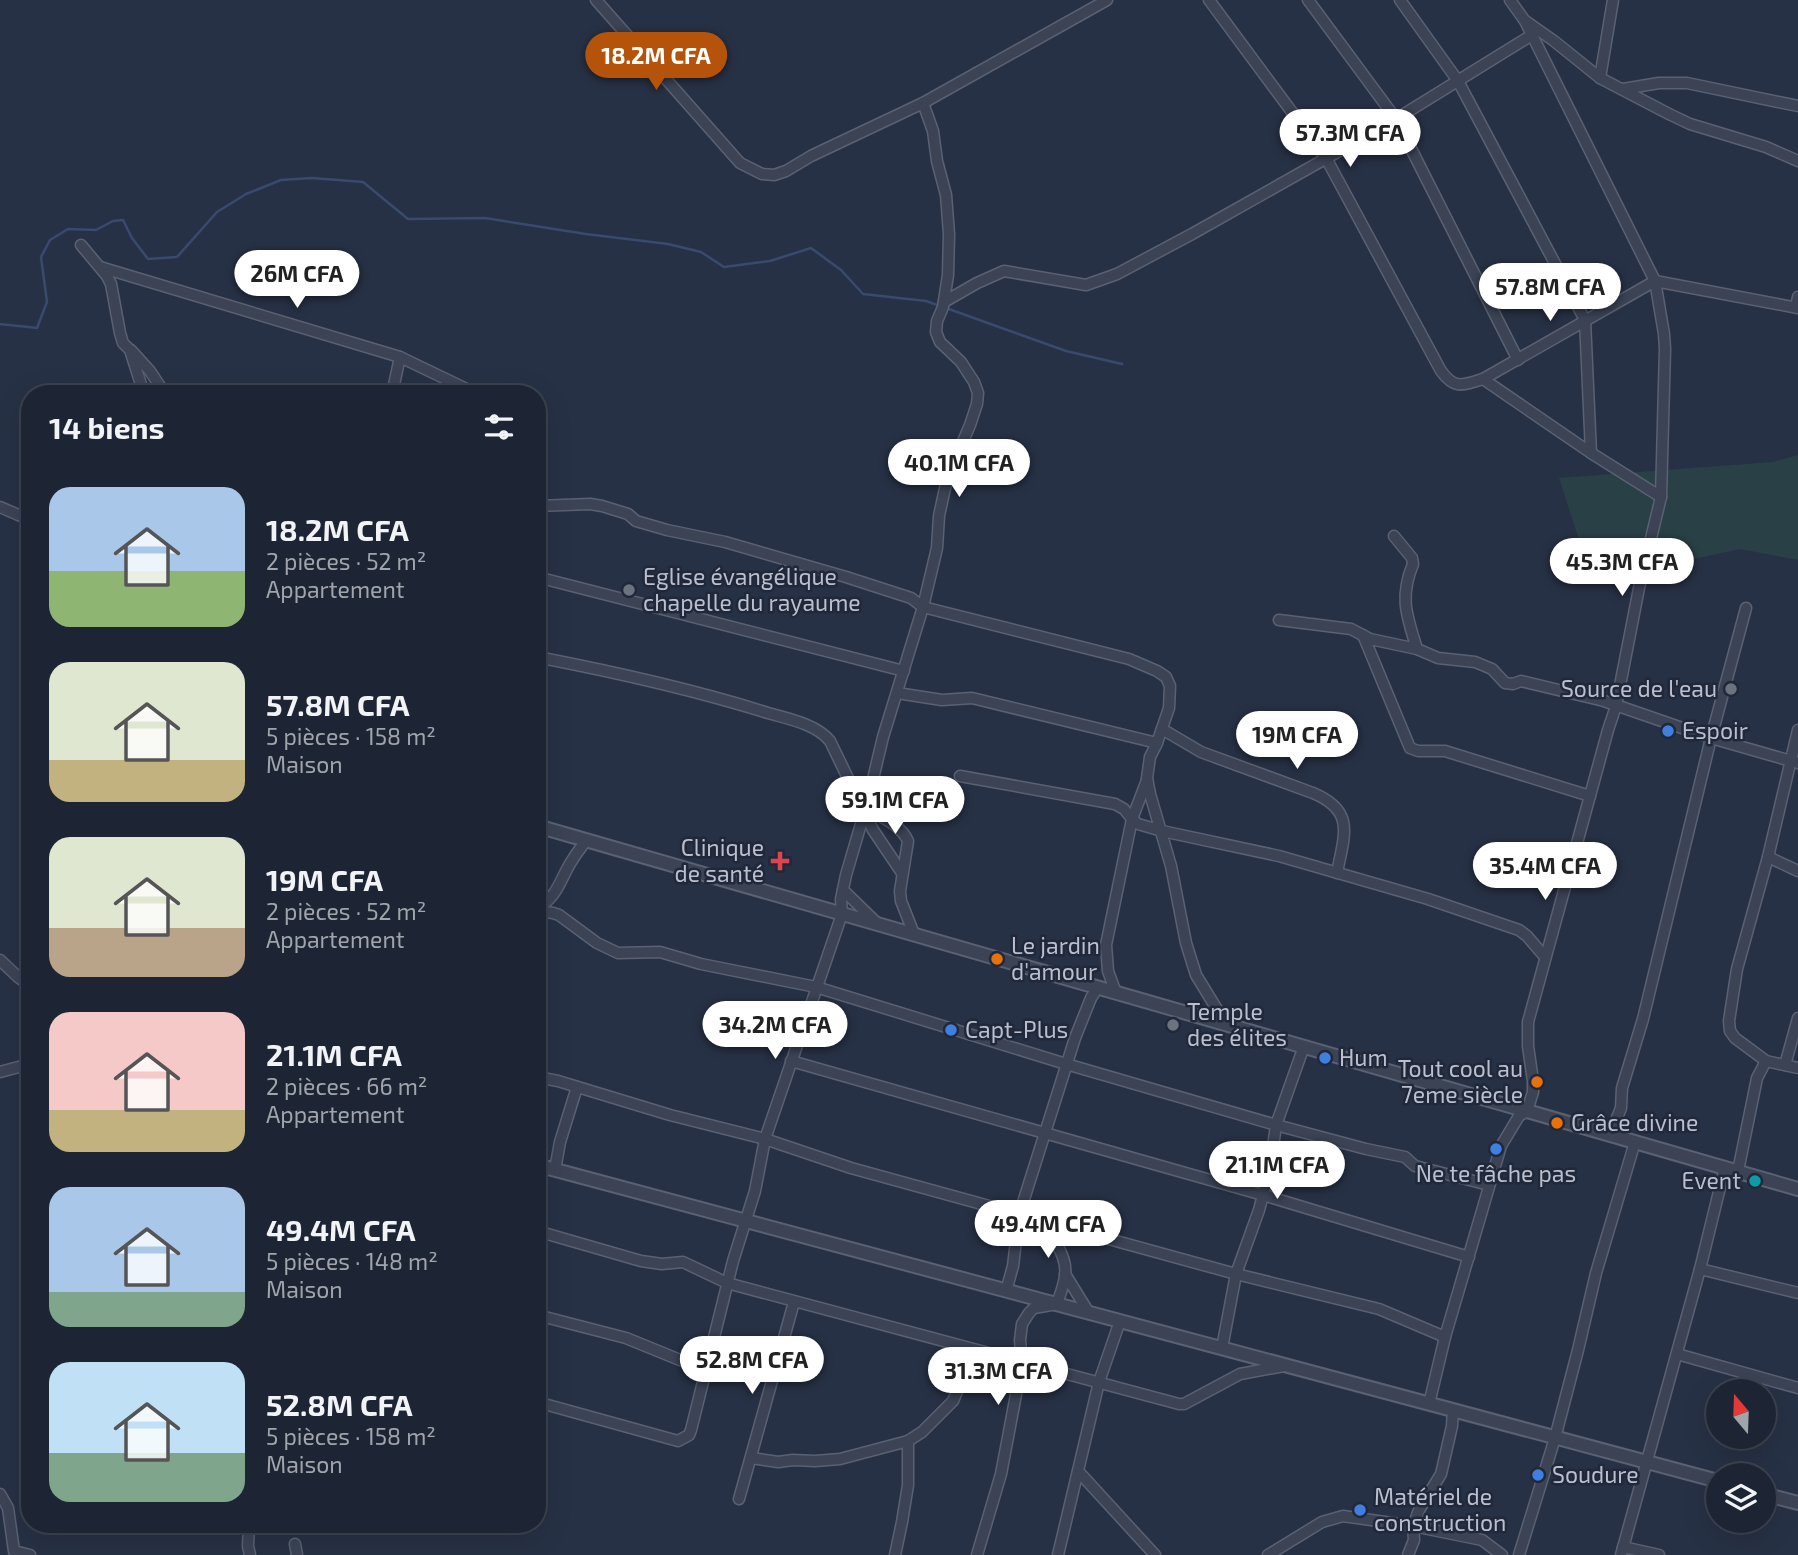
<!DOCTYPE html>
<html lang="fr">
<head>
<meta charset="utf-8">
<style>
	body { margin:0; font-family:"Exo 2",sans-serif; background:#252d3c; color:#f1f3f6; height:100vh; display:flex; flex-direction:column; font-size:26px; white-space:nowrap }
	* { box-sizing:border-box; margin:0 }
	p { font-size:23px; color:#a0a5ac }
	.icon { flex:none; width:38px; height:38px; fill:none; stroke:currentColor; stroke-width:2; stroke-linecap:round; stroke-linejoin:round }
	.map { position:relative; flex:1; overflow:hidden }
	.side { position:absolute; left:21px; top:385px; width:525px; height:1148px; display:flex; flex-direction:column; background:#1d2534; border-radius:28px; box-shadow:0 7px 28px #0002,0 0 0 2px #3b424f }
	.side>* { flex:none }
	.needle { width:46px; rotate:341deg }
	.tools { position:absolute; left:1706px; top:1379px; display:grid; gap:14px }
	.tools a { display:grid; place-items:center; width:70px; height:70px; border-radius:50%; background:#1d2534; box-shadow:0 7px 28px #0002,0 0 0 2px #3b424f; font-size:35px }
	.price { position:absolute; translate:-50% -60px; padding:0 16px; border-radius:24px; background:#fff; color:#222; font-size:23px; line-height:46px; filter:drop-shadow(0 2px 4px #0008) }
	.price::after { content:''; position:absolute; left:50%; top:42px; width:21px; height:16px; margin-left:-10px; background:inherit; clip-path:polygon(0 0,100% 0,50% 100%) }
	.price.active { background:#b45309; color:#fff }
	ul { padding:0; list-style:none }
	li { display:flex; align-items:center; gap:21px; height:175px; padding:0 28px }
	li span { display:grid; place-items:center; flex:none; width:196px; height:140px; border-radius:21px; color:#555 }
	li>.icon { margin-inline-start:auto }
	span .icon { width:84px; height:84px; fill:#fffc; stroke-width:1 }
	li b { font-size:30px }
	h2 { display:flex; justify-content:space-between; align-items:center; height:84px; padding:0 28px; font-size:30px }
	.map>svg:first-child { display:block }
	.green { fill:#294046 }
	.lines { fill:none; stroke-linecap:round; stroke-linejoin:round }
	.stream { stroke:#3a4a6d; stroke-width:2.5 }
	.minor-casing { stroke:#5a6172; stroke-width:13 }
	.tertiary-casing { stroke:#5a6172; stroke-width:16 }
	.minor { stroke:#3b4355; stroke-width:10 }
	.tertiary { stroke:#3b4355; stroke-width:12 }
	.worship-dot { fill:#6b7280; stroke:#20283a; stroke-width:2.5 }
	.shop-dot { fill:#3f7fe0; stroke:#20283a; stroke-width:2.5 }
	.health-dot { fill:#e0444e; stroke:#20283a; stroke-width:2.5 }
	.food-dot { fill:#e8710a; stroke:#20283a; stroke-width:2.5 }
	.culture-dot { fill:#0f9aa8; stroke:#20283a; stroke-width:2.5 }
	.labels { text-anchor:middle; stroke-width:5; stroke-linejoin:round; paint-order:stroke }
	.poi-label { font-size:23px; fill:#b9bfce; stroke:#20283a; text-anchor:start }
</style>
</head>
<body>
<div class="map">
<svg width="1798" height="1555" viewBox="0 0 1798 1555">
	<rect width="100%" height="100%" fill="#273145"/>
	<!-- green -->
	<polygon class="green" points="1798,455 1798,560 1740,549 1666,565 1587,564 1559,478 1773,462"/>
	<g class="lines">
		<!-- stream -->
		<g class="stream">
			<polyline points="946,308 1066,351 1122,364"/>
			<polyline points="0,324 37,328 47,302 41,257 50,240 68,229 96,230 113,221 123,220 132,238 148,259 177,257 217,212 246,194 281,180 312,178 363,182 408,219 485,218 586,234 668,244 701,252 724,267 770,261 811,248 841,270 863,294 926,301 940,306"/>
		</g>
		<defs>
			<g id="minor">
				<polyline points="596,0 740,163 762,174 774,175 786,171 811,156 923,103 1107,0"/>
				<path d="M1209,0l117,158 115,213c14,19 21,14 42,8l172,-98 143,27"/>
				<polyline points="1308,0 1396,119 1518,360"/>
				<polyline points="1400,0 1458,81 1585,320 1591,453"/>
				<polyline points="1527,22 1554,41 1600,78 1669,114 1690,124 1766,147 1798,161"/>
				<polyline points="1600,78 1613,0"/>
				<polyline points="1623,89 1659,83 1687,83 1798,106"/>
				<polyline points="81,245 107,276 111,284 120,333 123,343 130,350 144,394"/>
				<polyline points="100,267 400,357 477,394"/>
				<polyline points="944,302 977,283 1004,271 1086,285 1117,274 1192,234 1396,119 1532,35"/>
				<polyline points="1796,307 1798,297"/>
				<polyline points="131,350 150,371 165,394"/>
				<polyline points="1483,379 1591,453 1661,497"/>
				<polyline points="392,394 400,357"/>
				<polyline points="537,506 590,504 602,506 628,514 636,521 667,530 725,542 846,577 911,598 923,607 1129,659 1157,671 1166,677 1170,686 1169,708 1157,743 1150,757 1147,778 1150,794 1171,866 1186,943 1196,975 1226,1024"/>
				<polyline points="0,507 30,520"/>
				<path d="M1394,536l18,22 1,6c-14,34 -6,52 4,85"/>
				<polyline points="537,577 904,671"/>
				<polyline points="1279,620 1351,629 1370,639 1417,649 1438,658 1475,662 1492,669 1505,683 1513,684 1521,681 1604,701 1711,738 1798,763"/>
				<polyline points="1363,635 1410,748 1418,751 1445,751 1590,796"/>
				<path d="M537,657c78,15 155,32 231,56 21,6 48,11 62,28l43,89 29,43"/>
				<polyline points="897,693 942,700 972,698 1157,743"/>
				<path d="M1162,729l39,23 112,41c43,18 31,42 24,80"/>
				<polyline points="1798,730 1768,857 1737,969 1729,1021 1730,1031 1735,1038 1766,1061 1798,1068"/>
				<polyline points="960,776 1115,804 1124,809 1132,819 1138,824 1162,831 1279,856 1428,899 1519,930 1527,936 1545,957"/>
				<path d="M866,808c15,9 35,17 42,33l-8,50 1,10 13,33"/>
				<polyline points="1768,857 1798,871"/>
				<polyline points="843,890 878,924"/>
				<path d="M537,908c21,-10 24,-32 36,-49 4,-7 9,-12 13,-19"/>
				<polyline points="537,911 553,913 559,915 597,943 618,953 660,952 701,964 816,987 1066,1064 1276,1125 1366,1149 1405,1157 1415,1166 1489,1185"/>
				<polyline points="0,960 18,977 30,986"/>
				<polyline points="1116,993 1108,971 1106,945 1132,819 1147,780"/>
				<polyline points="791,1061 1263,1195 1469,1257"/>
				<polyline points="1785,1065 1798,1018"/>
				<polyline points="0,1072 30,1064"/>
				<polyline points="537,1077 558,1081 670,1115 765,1139 851,1168 1236,1274 1379,1309 1445,1337"/>
				<polyline points="1610,1135 1621,1108 1622,1088 1643,1019 1711,738 1746,608"/>
				<polyline points="555,1170 560,1142 577,1087"/>
				<polyline points="1738,1171 1757,1078 1766,1061"/>
				<polyline points="537,1231 641,1261 662,1264 683,1262 727,1283 1179,1404 1184,1404 1240,1374 1284,1366"/>
				<polyline points="1700,1269 1798,1293"/>
				<polyline points="1065,1274 1089,1313"/>
				<polyline points="1006,1291 1013,1266 1019,1215 1075,1038 1091,998 1098,987"/>
				<polyline points="537,1315 626,1338 680,1360 690,1361 707,1359"/>
				<polyline points="1222,1348 1236,1274 1259,1210 1270,1169 1276,1125 1304,1046"/>
				<polyline points="1677,1354 1798,1388"/>
				<polyline points="537,1402 678,1441 689,1435 691,1430 733,1261 755,1191 765,1139 842,914 841,899 846,875 868,800 883,737 923,607 937,548 939,516 947,479 970,425 977,404 978,393 974,382 961,362 940,342 936,332 937,321 943,307 948,275 949,234 946,195 937,161 933,131 923,103"/>
				<polyline points="1429,1404 1445,1337 1501,1146 1519,1116 1527,1111 1533,1092 1533,1081 1528,1046 1528,1022 1608,730 1616,706 1639,588 1661,497 1665,349 1664,334 1655,281 1525,21 1510,0"/>
				<polyline points="751,1458 778,1462 793,1460 815,1461 840,1459 908,1441 922,1432 953,1401 960,1384 973,1365 979,1351"/>
				<polyline points="1078,1471 1155,1555"/>
				<polyline points="0,1494 8,1508 14,1551 30,1555"/>
				<polyline points="739,1499 794,1302"/>
				<polyline points="249,1524 248,1546 250,1555"/>
				<polyline points="295,1544 297,1555"/>
				<polyline points="1623,1547 1659,1555"/>
				<polyline points="895,1555 902,1522 908,1485 908,1441"/>
				<path d="M977,1555l24,-81 21,-111 -2,-23 2,-16 7,-11 5,-5 23,-4c3,-9 7,-19 8,-28 3,-20 -14,-44 -29,-54"/>
				<polyline points="1058,1555 1099,1382 1120,1321"/>
				<polyline points="1268,1555 1322,1522 1343,1516 1413,1526 1482,1540 1502,1555"/>
				<polyline points="1408,1555 1414,1540 1413,1526 1419,1510 1441,1474 1452,1426 1453,1410"/>
				<polyline points="1519,1555 1555,1438 1578,1350 1596,1273 1635,1142"/>
				<polyline points="1621,1555 1700,1269 1725,1167"/>
			</g>
			<g id="tertiary">
				<polyline points="537,826 1798,1189"/>
				<polyline points="537,1165 1718,1481"/>
				<polyline points="1764,1494 1798,1503"/>
			</g>
		</defs>
		<!-- minor casing -->
		<use href="#minor" class="minor-casing"/>
		<!-- tertiary casing -->
		<use href="#tertiary" class="tertiary-casing"/>
		<!-- minor -->
		<use href="#minor" class="minor"/>
		<!-- tertiary -->
		<use href="#tertiary" class="tertiary"/>
	</g>
	<!-- markers -->
	<g class="worship-dot">
		<circle cx="629" cy="590" r="7"/>
		<circle cx="1731" cy="689" r="7"/>
		<circle cx="1173" cy="1025" r="7"/>
	</g>
	<g class="shop-dot">
		<circle cx="1668" cy="731" r="7"/>
		<circle cx="951" cy="1030" r="7"/>
		<circle cx="1325" cy="1058" r="7"/>
		<circle cx="1496" cy="1149" r="7"/>
		<circle cx="1538" cy="1475" r="7"/>
		<circle cx="1360" cy="1510" r="7"/>
	</g>
	<path class="health-dot" d="M776.5 850.5h7v7h7v7h-7v7h-7v-7h-7v-7h7z"/>
	<g class="food-dot">
		<circle cx="997" cy="959" r="7"/>
		<circle cx="1537" cy="1082" r="7"/>
		<circle cx="1557" cy="1123" r="7"/>
	</g>
	<circle class="culture-dot" cx="1755" cy="1181" r="7"/>
	<g class="labels">
		<!-- poi labels -->
		<g class="poi-label">
			<text x="643" y="585">Eglise évangélique<tspan x="643" dy="26">chapelle du rayaume</tspan></text>
			<text x="1717" y="697" text-anchor="end">Source de l'eau</text>
			<text x="1682" y="739">Espoir</text>
			<text x="764" y="856" text-anchor="end">Clinique<tspan x="764" dy="26">de santé</tspan></text>
			<text x="1011" y="954">Le jardin<tspan x="1011" dy="26">d'amour</tspan></text>
			<text x="1187" y="1020">Temple<tspan x="1187" dy="26">des élites</tspan></text>
			<text x="965" y="1038">Capt-Plus</text>
			<text x="1339" y="1066">Hum</text>
			<text x="1523" y="1077" text-anchor="end">Tout cool au<tspan x="1523" dy="26">7eme siècle</tspan></text>
			<text x="1571" y="1131">Grâce divine</text>
			<text x="1496" y="1182" text-anchor="middle">Ne te fâche pas</text>
			<text x="1741" y="1189" text-anchor="end">Event</text>
			<text x="1552" y="1483">Soudure</text>
			<text x="1374" y="1505">Matériel de<tspan x="1374" dy="26">construction</tspan></text>
		</g>
	</g>
</svg>
<div class="tools">
<a><svg class="needle" viewBox="-14 -14 28 28"><path d="M0-13l5 13h-10z" fill="#e53935"/><path d="M0 13l5-13h-10z" fill="#a0a5ac"/></svg></a>
<a><svg class="icon" aria-label="layers" viewBox="0 0 24 24"><path d="M12 4l9 5-9 5-9-5zM3 14l9 5 9-5"/></svg></a>
</div>
<b class="price active" style="left:656px;top:92px">18.2M CFA</b>
<b class="price" style="left:1350px;top:169px">57.3M CFA</b>
<b class="price" style="left:297px;top:310px">26M CFA</b>
<b class="price" style="left:1550px;top:323px">57.8M CFA</b>
<b class="price" style="left:959px;top:499px">40.1M CFA</b>
<b class="price" style="left:1622px;top:598px">45.3M CFA</b>
<b class="price" style="left:1297px;top:771px">19M CFA</b>
<b class="price" style="left:895px;top:836px">59.1M CFA</b>
<b class="price" style="left:1545px;top:902px">35.4M CFA</b>
<b class="price" style="left:775px;top:1061px">34.2M CFA</b>
<b class="price" style="left:1277px;top:1201px">21.1M CFA</b>
<b class="price" style="left:1048px;top:1260px">49.4M CFA</b>
<b class="price" style="left:752px;top:1396px">52.8M CFA</b>
<b class="price" style="left:998px;top:1407px">31.3M CFA</b>
<section class="side">
<h2>14 biens<svg class="icon" aria-label="filters" viewBox="0 0 24 24"><path d="M4 7h16M4 17h16"/><circle cx="9" cy="7" r="2"/><circle cx="15" cy="17" r="2"/></svg></h2>
<ul>
<li><span style="background:linear-gradient(#a9c7e8 60%,#8fb573 0)"><svg class="icon" aria-label="home" viewBox="0 0 24 24"><path d="M3 11l9-7 9 7M6 9v11h12V9"/></svg></span><div><b>18.2M CFA</b><p>2 pièces · 52 m²</p><p>Appartement</p></div></li>
<li><span style="background:linear-gradient(#dfe7d0 70%,#c2b280 0)"><svg class="icon" aria-label="home" viewBox="0 0 24 24"><path d="M3 11l9-7 9 7M6 9v11h12V9"/></svg></span><div><b>57.8M CFA</b><p>5 pièces · 158 m²</p><p>Maison</p></div></li>
<li><span style="background:linear-gradient(#dfe7d0 65%,#b9a48a 0)"><svg class="icon" aria-label="home" viewBox="0 0 24 24"><path d="M3 11l9-7 9 7M6 9v11h12V9"/></svg></span><div><b>19M CFA</b><p>2 pièces · 52 m²</p><p>Appartement</p></div></li>
<li><span style="background:linear-gradient(#f6c9c9 70%,#c2b280 0)"><svg class="icon" aria-label="home" viewBox="0 0 24 24"><path d="M3 11l9-7 9 7M6 9v11h12V9"/></svg></span><div><b>21.1M CFA</b><p>2 pièces · 66 m²</p><p>Appartement</p></div></li>
<li><span style="background:linear-gradient(#a9c7e8 75%,#7fa58c 0)"><svg class="icon" aria-label="home" viewBox="0 0 24 24"><path d="M3 11l9-7 9 7M6 9v11h12V9"/></svg></span><div><b>49.4M CFA</b><p>5 pièces · 148 m²</p><p>Maison</p></div></li>
<li><span style="background:linear-gradient(#bfe0f5 65%,#7fa58c 0)"><svg class="icon" aria-label="home" viewBox="0 0 24 24"><path d="M3 11l9-7 9 7M6 9v11h12V9"/></svg></span><div><b>52.8M CFA</b><p>5 pièces · 158 m²</p><p>Maison</p></div></li>
</ul>
</section>
</div>
</body>
</html>
